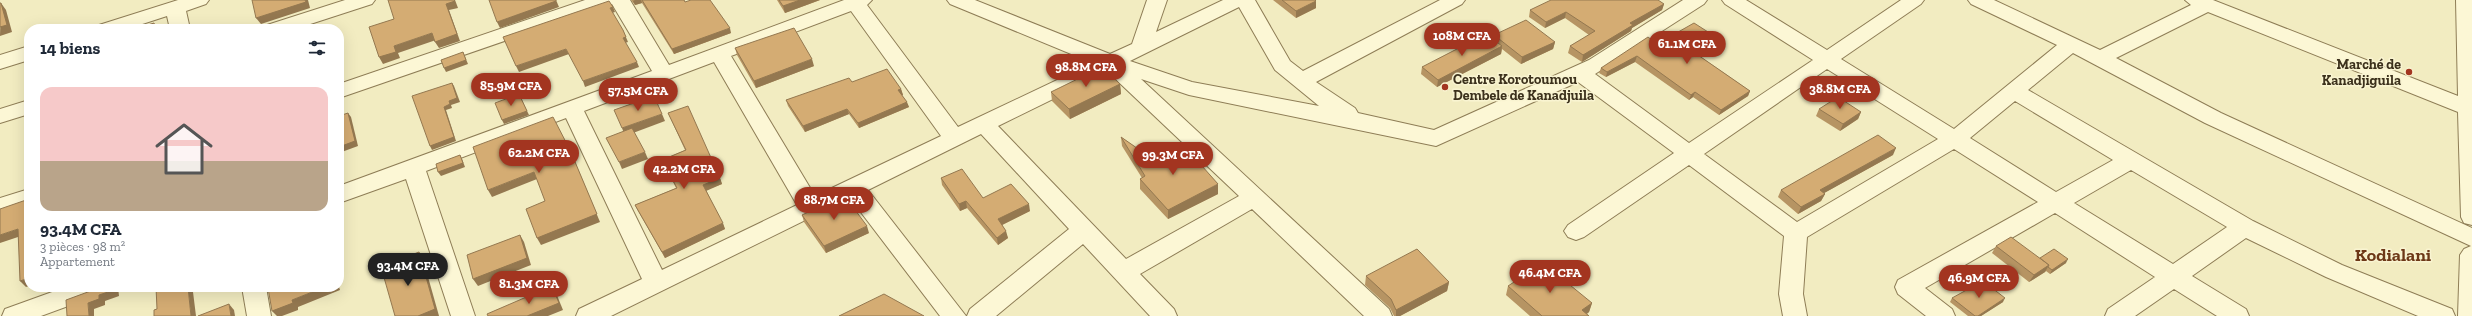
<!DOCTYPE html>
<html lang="fr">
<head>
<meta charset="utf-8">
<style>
	body { margin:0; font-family:"Zilla Slab",serif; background:#f6f6f7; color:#1f2937; height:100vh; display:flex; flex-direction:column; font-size:15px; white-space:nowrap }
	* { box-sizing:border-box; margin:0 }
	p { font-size:13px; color:#747a83 }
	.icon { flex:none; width:22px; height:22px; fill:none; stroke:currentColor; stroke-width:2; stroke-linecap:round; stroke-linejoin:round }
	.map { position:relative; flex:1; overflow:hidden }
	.details { position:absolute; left:24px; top:24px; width:320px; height:268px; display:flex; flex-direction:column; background:#fff; border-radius:16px; box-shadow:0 4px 16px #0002 }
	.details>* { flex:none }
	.price { position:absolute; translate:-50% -34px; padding:0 9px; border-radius:14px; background:#a33520; color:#fff; font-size:13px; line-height:26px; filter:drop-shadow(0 1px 2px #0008) }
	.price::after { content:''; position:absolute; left:50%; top:24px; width:12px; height:9px; margin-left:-6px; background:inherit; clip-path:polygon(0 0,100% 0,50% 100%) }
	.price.current { background:#222; color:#fff }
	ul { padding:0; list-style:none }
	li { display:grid; align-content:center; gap:8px; height:212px; padding:0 16px }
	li+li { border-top:1px solid #e0e1e3 }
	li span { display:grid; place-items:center; height:124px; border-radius:12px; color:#555 }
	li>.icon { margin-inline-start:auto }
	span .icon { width:72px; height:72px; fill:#fffc; stroke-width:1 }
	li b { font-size:17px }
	h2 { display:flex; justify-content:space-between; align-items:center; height:48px; padding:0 16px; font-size:17px }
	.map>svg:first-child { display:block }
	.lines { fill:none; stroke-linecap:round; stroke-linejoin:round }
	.minor-casing { stroke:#8e7d56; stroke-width:2 }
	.minor { fill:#fcf7d5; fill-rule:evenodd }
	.wall { fill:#b69463 }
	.shaded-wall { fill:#947850 }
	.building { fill:#d4ac73; stroke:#947850 }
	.poi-dot { fill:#a33520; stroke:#f9f4d1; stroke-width:1.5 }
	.labels { text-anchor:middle; stroke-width:3; stroke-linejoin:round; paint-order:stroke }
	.poi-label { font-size:14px; font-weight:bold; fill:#3c311c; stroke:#f9f4d1; text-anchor:end }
	.district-label { font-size:18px; font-weight:bold; fill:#6d3817; stroke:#f9f4d1 }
</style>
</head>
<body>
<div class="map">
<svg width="2472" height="316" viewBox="0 0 2472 316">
	<rect width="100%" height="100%" fill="#f2ecc1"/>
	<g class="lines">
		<defs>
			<g id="minor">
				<polygon points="178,0 209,0 206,4 186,11 190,29 170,29 167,16 127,29 96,29 99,25"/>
				<polygon points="345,0 375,0 372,4 295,29 264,29 267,25"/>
				<path d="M585,0h45l39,65 175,-65h28l-5,5 91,122 135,-64 -143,-59 -3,-4h28l135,54 22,-10 15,-44h20l-11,32 67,-32h32l35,61 13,10 137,-71h25l-3,4 -146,78 39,26 3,5 76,17 155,-70 94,-60h24l-3,4 -109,70 94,69 124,-83 -88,-56 -3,-4h24l81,50 74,-50h23l-3,4 -80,55 113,70 103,-84 -86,-41 -3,-4h26l106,50 91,-45 -6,-5h28l245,96 -2,-96h16v225l-8,-2 -3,-6 -3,-105 -250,-100 -92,46 105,55 251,115v88h-14l2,-61 4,-6 7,-3 -266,-123 -132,-70 -45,37 225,131 89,44 110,44 3,7h-37l-92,-39 -80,-39 -54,38 54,33 3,7h-32l-43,-27 -39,27h-30l3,-7 47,-32 -100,-64 -130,75 27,21 3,7h-29l-28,-22 -3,-7 3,-7 140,-78 -84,-53 -147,88 -4,57 4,22h-24l-4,-22 5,-58 -95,-71 -105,72 -8,3 -8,-3 -4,-6 4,-6 106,-72 -96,-71 -142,64 -247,-51 -48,-16 248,230 3,7h-28l-112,-107 -112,65 34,35 3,7h-27l-67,-72 -87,72h-29l3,-7 99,-80 -88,-95 -113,56 98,126h-26l-90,-118 -239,118h-35l3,-7 63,-30 -76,-161 -140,53 49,145h-24l-45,-137 -67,24v-17l313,-115 -40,-67 -273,94v-14zM1239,7l36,63 44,36 -127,-24 -62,-21zM851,11l90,125 -126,60 -84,-140zM714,62l83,143 -135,65 -78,-159zM1827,69l111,70 -141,83 -93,-68zM1108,72l131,124 -113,63 -128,-133zM2015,101l98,59 -57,32 -86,-54zM2131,170l96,57 -54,37 -99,-61z"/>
				<polygon points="29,46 29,60 0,69 0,55"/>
				<polygon points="29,100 29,114 0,123 0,109"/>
				<polygon points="29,189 29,206 0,215 0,198"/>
				<polygon points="66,287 104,287 101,294 41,316 2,316 5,309"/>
				<polygon points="242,287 266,287 271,316 247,316"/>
			</g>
		</defs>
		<!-- minor casing -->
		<use href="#minor" class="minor-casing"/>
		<!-- minor -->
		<use href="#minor" class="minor"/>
	</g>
	<!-- wall -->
	<g class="wall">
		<polygon points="631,0 684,0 685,2 731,33 674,54 642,3 635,5"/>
		<polygon points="777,0 820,0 785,13"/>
		<polygon points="1273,0 1315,0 1316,8 1296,18"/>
		<polygon points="1664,4 1662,10 1632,28 1631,31 1582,62 1568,53 1570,46 1589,35 1565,18 1545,28 1529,17 1530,10"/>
		<polygon points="1494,35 1555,42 1553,49 1521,64 1502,49 1501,54 1437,87 1421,74 1422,67 1493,40"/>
		<polygon points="1719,39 1717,44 1698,55 1750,91 1748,96 1719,115 1693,97 1689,100 1635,62 1606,77 1599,73 1601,68 1657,44"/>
		<polygon points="735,48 814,66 756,88 737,55"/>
		<polygon points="852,82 901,89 903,95 902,95 909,107 859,128 849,114 805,132 788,106 786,100"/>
		<polygon points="1120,84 1121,94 1070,119 1052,101 1051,92"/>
		<polygon points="1819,109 1861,112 1858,119 1840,131 1816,116"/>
		<polygon points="668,113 720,178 722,184 706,190 725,229 665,258 638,211 635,205 676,188 662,160 685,150"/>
		<polygon points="1121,137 1157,162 1218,194 1168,219 1140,189 1140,179 1142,178 1122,146"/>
		<polygon points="1893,155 1824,193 1825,194 1821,201 1798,214 1778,197 1781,190"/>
		<polygon points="941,178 983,198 1030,211 1002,225 1008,238 998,245 967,208 960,211 942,185"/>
		<polygon points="802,215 869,233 826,253 804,222"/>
		<polygon points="1996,246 2040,258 2066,263 2050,274 2046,271 2045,272 2029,282 1992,253"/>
		<polygon points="1366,276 1449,282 1447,291 1400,316 1394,316 1390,308 1365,285"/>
		<polygon points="1508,286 1592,303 1589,312 1587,314 1589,316 1530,316 1506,295"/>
		<polygon points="1952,298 2003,302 1981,316 1968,316 1950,302"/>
	</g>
	<!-- shaded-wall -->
	<g class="shaded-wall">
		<polygon points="305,0 308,0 310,8 261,24 256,18"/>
		<polygon points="455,0 458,8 449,10 460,41 439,48 435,42 446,4"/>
		<polygon points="556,0 559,7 500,28 497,22"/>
		<polygon points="635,0 641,0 642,3 635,5 633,1"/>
		<polygon points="800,0 820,0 785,13 783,6"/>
		<polygon points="1316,1 1316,8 1296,18 1296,11"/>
		<polygon points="1,3 6,10 12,32 0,36"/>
		<polygon points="1664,4 1662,10 1632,28 1631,31 1582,62 1583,55 1630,23"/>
		<polygon points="613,7 615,12 612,13 610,8"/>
		<polygon points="1566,12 1565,18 1545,28 1546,22"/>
		<polygon points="154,23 158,29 155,29"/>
		<polygon points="730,28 731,33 674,54 672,49"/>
		<polygon points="623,30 628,42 625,43 623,38"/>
		<polygon points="432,33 436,40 398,53 400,58 383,64 379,57 394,46"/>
		<polygon points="1719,39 1717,44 1693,58 1695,53"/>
		<polygon points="1555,42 1553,49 1521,64 1522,57"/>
		<polygon points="1502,46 1501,54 1437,87 1438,80"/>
		<polygon points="566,49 569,54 519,72 516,66"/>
		<polygon points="463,52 468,64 446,72 444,68"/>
		<polygon points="1637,56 1635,62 1606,77 1607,72"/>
		<polygon points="812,59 814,66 756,88 754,81"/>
		<polygon points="637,62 639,67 585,87 583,81"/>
		<polygon points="452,83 454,86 460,102 451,105 452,108 446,110 456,141 432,150 430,146 444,107 449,101"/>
		<polygon points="1120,84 1121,94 1070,119 1069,109"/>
		<polygon points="901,89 903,95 900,96 898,90"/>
		<polygon points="1750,91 1748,96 1719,115 1721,110"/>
		<polygon points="1695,92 1693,97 1689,100 1691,95"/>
		<polygon points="519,94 529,115 504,124 502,120"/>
		<polygon points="907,102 909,107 859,128 858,123"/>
		<polygon points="847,109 849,114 805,132 803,126"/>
		<polygon points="1861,112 1858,119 1840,131 1843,124"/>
		<polygon points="348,113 351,117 358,146 339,153 339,147"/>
		<polygon points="662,114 665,121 625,136 622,128"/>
		<polygon points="1896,148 1893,155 1817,197 1820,190"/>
		<polygon points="570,150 600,222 541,245 537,238"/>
		<polygon points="645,152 648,159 622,169 619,162"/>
		<polygon points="460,155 462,159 465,167 441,176 438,172"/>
		<polygon points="534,172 537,179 492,197 488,190"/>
		<polygon points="720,178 722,184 706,191 703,185"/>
		<polygon points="1218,184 1218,194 1168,219 1168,210"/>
		<polygon points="1825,194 1821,201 1798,214 1801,207"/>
		<polygon points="966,201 967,208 960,211 959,204"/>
		<polygon points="1029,204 1030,211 1000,226 998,219"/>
		<polygon points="723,223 725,229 665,258 662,252"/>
		<polygon points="867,226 869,233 826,253 824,246"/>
		<polygon points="18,229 24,235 0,243 0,235"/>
		<polygon points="1006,231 1008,238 998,245 997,238"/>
		<polygon points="520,235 524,242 531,265 478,286 473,279"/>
		<polygon points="419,252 423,259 439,316 418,316"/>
		<polygon points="2068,259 2066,263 2050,274 2052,270"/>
		<polygon points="2049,265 2045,272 2029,282 2034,275"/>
		<polygon points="29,278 29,286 26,287 20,281"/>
		<polygon points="1449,282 1447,291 1400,316 1396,316 1396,310"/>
		<polygon points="552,286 556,293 563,310 548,316 527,316"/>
		<polygon points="113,287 118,287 119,296 105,301 105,305 94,309 94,316 89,316 88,303 99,295"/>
		<polygon points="188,287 193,292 196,316 191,316"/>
		<polygon points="325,287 339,287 340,290 298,307 298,310 282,316 277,316 272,311 292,300"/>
		<polygon points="2005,298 2003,302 1981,316 1978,316"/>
		<polygon points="1592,303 1589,312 1583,316 1582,310"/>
		<polygon points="229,304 234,310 235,316 231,316"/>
	</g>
	<!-- building -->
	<g class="building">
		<polygon points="252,0 305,0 306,2 256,18"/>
		<polygon points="388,0 454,0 455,1 446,4 457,34 435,42 432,33 394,46 396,52 379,57 369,27 394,19"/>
		<polygon points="489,0 556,0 556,1 497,22"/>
		<polygon points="642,0 684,0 685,2 691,0 710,0 730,28 672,49"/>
		<polygon points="779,0 800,0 783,6"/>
		<polygon points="1282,0 1315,0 1316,1 1296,11"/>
		<polygon points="1551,0 1658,0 1664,4 1630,23 1633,25 1583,55 1570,46 1595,31 1566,12 1546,22 1530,10"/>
		<polygon points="609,1 613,7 610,8 623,30 626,37 623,38 637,62 583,81 566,49 516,66 503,37"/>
		<polygon points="0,3 1,3 7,25 0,27"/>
		<polygon points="1526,20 1555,42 1522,57 1494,35"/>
		<polygon points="154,23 155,29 135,29"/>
		<polygon points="1694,23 1719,39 1695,53 1750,91 1721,110 1695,92 1691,95 1637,56 1607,72 1601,68 1648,37 1657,44"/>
		<polygon points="794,28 812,59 754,81 735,48"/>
		<polygon points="1486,34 1502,46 1438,80 1422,67"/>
		<polygon points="463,52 466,60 444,68 441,60"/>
		<polygon points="1102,67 1120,84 1069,109 1051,92"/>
		<polygon points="887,69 901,89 898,90 907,102 858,123 847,109 803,126 786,100 849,78 852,82"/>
		<polygon points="452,83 457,98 449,101 450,104 444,107 454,137 430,146 412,96"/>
		<polygon points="519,94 527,111 502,120 495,103"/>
		<polygon points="654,96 662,114 622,128 614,110"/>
		<polygon points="1838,97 1861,112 1843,124 1819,109"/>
		<polygon points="688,106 720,178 703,185 723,223 662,252 635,205 677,188 662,160 686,150 668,113"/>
		<polygon points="348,113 355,141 339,147 339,116"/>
		<polygon points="553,117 570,150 597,214 537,238 526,209 545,201 534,172 488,190 473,147"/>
		<polygon points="632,128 645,152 619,162 606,138"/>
		<polygon points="1878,135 1896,148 1820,190 1825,194 1801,207 1781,190"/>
		<polygon points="1121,137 1157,162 1186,148 1218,184 1168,210 1140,179 1145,176"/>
		<polygon points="460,155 463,163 438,172 436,164"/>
		<polygon points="962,169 983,198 1011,184 1029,204 998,219 1006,231 997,238 966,201 959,204 941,178"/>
		<polygon points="844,195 867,226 824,246 802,215"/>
		<polygon points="29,199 29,278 20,281 18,229 0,235 0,209"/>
		<polygon points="520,235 527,258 473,279 467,255"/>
		<polygon points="2011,237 2049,265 2034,275 1996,246"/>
		<polygon points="1417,249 1449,282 1396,310 1391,299 1366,276"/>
		<polygon points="2054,249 2068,259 2052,270 2048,267 2049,265 2040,258"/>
		<polygon points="419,252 435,309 418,316 395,316 381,267"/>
		<polygon points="1543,263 1592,303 1582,310 1589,316 1542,316 1508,286"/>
		<polygon points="1983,281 2005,298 1978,316 1975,316 1952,298"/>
		<polygon points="552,286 559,303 527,316 488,316 487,314"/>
		<polygon points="97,287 113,287 114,290 99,295 99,299 88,303 89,316 67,316 66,300 96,289"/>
		<polygon points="156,287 181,287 181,288 185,287 188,287 191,316 154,316 154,310 157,309"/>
		<polygon points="271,287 325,287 292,300 293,303 272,311 268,288"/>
		<polygon points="884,294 924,316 839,316"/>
		<polygon points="229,304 231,316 198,316"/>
	</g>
	<!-- markers -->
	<g class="poi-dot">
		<circle cx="2409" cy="72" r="4"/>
		<circle cx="1445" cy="87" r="4"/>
	</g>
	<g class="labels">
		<!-- poi labels -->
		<g class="poi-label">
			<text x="2401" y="69">Marché de<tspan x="2401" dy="16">Kanadjiguila</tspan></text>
			<text x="1453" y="84" text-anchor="start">Centre Korotoumou<tspan x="1453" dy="16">Dembele de Kanadjuila</tspan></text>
		</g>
		<!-- district labels -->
		<g class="district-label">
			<text x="2393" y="261">Kodialani</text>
		</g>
	</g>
</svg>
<b class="price" style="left:1462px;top:57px">108M CFA</b>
<b class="price" style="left:1687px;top:65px">61.1M CFA</b>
<b class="price" style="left:1086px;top:88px">98.8M CFA</b>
<b class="price" style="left:511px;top:107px">85.9M CFA</b>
<b class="price" style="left:1840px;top:110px">38.8M CFA</b>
<b class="price" style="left:638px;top:112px">57.5M CFA</b>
<b class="price" style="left:539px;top:174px">62.2M CFA</b>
<b class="price" style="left:1173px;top:176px">99.3M CFA</b>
<b class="price" style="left:684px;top:190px">42.2M CFA</b>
<b class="price" style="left:834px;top:221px">88.7M CFA</b>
<b class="price current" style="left:408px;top:287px">93.4M CFA</b>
<b class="price" style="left:1550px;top:294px">46.4M CFA</b>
<b class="price" style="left:1979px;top:299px">46.9M CFA</b>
<b class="price" style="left:529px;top:305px">81.3M CFA</b>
<section class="details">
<h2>14 biens<svg class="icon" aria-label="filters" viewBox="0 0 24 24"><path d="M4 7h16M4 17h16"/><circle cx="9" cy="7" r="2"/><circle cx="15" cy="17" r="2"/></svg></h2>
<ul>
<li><span style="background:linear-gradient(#f6c9c9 60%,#b9a48a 0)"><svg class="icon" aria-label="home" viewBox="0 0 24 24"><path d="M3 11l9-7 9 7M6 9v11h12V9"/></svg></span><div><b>93.4M CFA</b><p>3 pièces · 98 m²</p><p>Appartement</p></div></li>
</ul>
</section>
</div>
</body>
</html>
